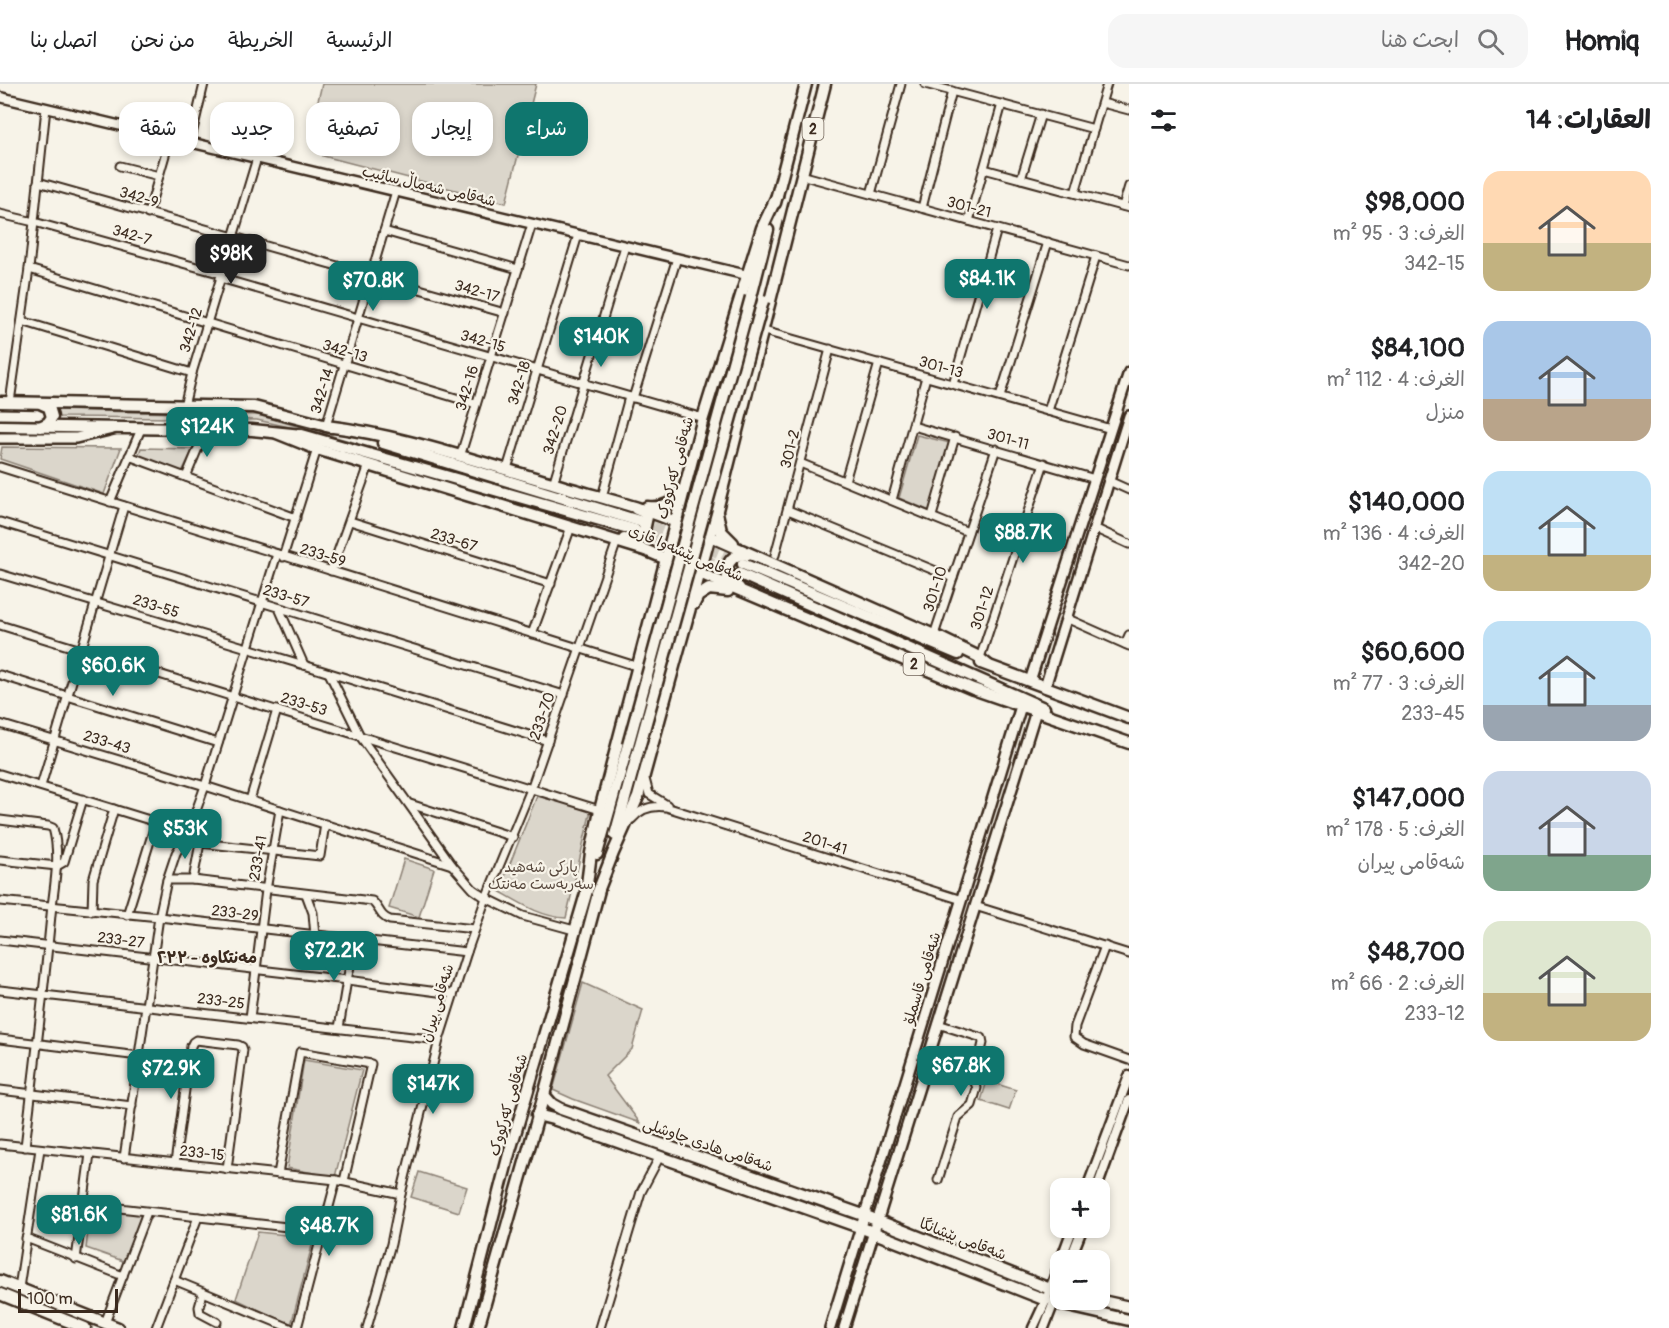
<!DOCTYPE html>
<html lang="ar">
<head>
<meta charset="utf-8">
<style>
	body { margin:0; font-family:Pangolin,"Playpen Sans Arabic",sans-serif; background:#f6f6f6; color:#202124; direction:rtl; height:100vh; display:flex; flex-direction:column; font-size:22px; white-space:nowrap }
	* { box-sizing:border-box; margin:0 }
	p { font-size:20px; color:#757577 }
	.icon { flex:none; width:33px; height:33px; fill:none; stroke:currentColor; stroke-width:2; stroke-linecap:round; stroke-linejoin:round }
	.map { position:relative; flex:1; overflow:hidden; direction:ltr }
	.side { display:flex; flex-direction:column; background:#fff; width:540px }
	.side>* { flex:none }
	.hud { position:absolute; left:18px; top:18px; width:570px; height:54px; direction:rtl; display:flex; gap:12px }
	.tools { position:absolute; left:1050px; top:1094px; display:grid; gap:12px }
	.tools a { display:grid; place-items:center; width:60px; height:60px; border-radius:12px; background:#fff; box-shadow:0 3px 9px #0003; font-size:30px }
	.scale { position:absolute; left:18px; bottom:15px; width:100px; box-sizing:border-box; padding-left:6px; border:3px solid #3b2a1e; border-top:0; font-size:16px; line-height:21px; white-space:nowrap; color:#3b2a1e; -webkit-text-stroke:4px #f7f3e8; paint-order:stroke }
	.price { position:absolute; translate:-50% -51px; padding:0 14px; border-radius:12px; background:#0f766e; color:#fff; font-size:20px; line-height:39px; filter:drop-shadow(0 2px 3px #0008) }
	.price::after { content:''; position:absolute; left:50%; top:36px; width:18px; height:14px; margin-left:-9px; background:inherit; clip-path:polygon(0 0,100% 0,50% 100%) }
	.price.selected { background:#222; color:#fff }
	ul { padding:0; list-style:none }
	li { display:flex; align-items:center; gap:18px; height:150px; padding:0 18px }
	li span { display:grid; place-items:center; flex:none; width:168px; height:120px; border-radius:18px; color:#555 }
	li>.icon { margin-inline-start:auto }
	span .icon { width:72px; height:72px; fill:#fffc; stroke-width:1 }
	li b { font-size:26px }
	h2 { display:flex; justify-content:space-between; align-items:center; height:72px; padding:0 18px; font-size:26px }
	.tag { padding:0 21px; border-radius:18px; background:#fff; box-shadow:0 3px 9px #0003; font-size:21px; line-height:54px }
	.tag.selected { background:#0f766e; color:#fff }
	header { display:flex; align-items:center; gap:36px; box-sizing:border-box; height:84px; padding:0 30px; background:#fff; border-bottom:2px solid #e0e0e0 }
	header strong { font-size:28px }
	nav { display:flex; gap:33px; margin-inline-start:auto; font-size:21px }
	.search { width:420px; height:54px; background:#f6f6f6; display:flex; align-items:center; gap:15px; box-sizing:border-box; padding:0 21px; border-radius:18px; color:#757577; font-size:22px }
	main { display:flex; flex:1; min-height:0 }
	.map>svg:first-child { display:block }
	.green { fill:#dbd6cb; stroke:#8b8074; stroke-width:1.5 }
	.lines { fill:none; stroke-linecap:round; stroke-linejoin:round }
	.trunk-tunnel { stroke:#d1cbc0; stroke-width:10; stroke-dasharray:10 5; stroke-linecap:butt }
	.minor-casing { stroke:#3b2a1e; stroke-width:11 }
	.tertiary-casing { stroke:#3b2a1e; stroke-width:13 }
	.secondary-casing { stroke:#3b2a1e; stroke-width:14 }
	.primary-casing { stroke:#3b2a1e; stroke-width:15 }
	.trunk-casing { stroke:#3b2a1e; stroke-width:15 }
	.minor { stroke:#f7f3e8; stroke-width:7 }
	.tertiary { stroke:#f7f3e8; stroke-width:8 }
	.secondary { stroke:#f7f3e8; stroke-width:9 }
	.primary { stroke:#f7f3e8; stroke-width:10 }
	.trunk { stroke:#f7f3e8; stroke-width:10 }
	.trunk-bridge-casing { stroke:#3b2a1e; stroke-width:15; stroke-linecap:butt }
	.trunk-bridge { stroke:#f7f3e8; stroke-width:10 }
	.labels { text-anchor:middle; stroke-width:4.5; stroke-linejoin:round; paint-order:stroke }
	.shield { fill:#f7f3e8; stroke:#73665b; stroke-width:1.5 }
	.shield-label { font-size:14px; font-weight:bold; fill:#3b2a1e }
	.street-label { font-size:15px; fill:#3b2a1e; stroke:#f7f3e8 }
	.park-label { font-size:15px; fill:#5b4c41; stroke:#f7f3e8 }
	.neighbourhood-label { font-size:16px; font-weight:bold; fill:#3b2a1e; stroke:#f7f3e8 }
</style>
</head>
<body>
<header>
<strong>Homiq</strong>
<div class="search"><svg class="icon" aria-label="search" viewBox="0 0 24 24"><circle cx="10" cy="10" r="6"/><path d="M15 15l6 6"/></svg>ابحث هنا</div>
<nav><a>الرئيسية</a><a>الخريطة</a><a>من نحن</a><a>اتصل بنا</a></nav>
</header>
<main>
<section class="side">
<h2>العقارات: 14<svg class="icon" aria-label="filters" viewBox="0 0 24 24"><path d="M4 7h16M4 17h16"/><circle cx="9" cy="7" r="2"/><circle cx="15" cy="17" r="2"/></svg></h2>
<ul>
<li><span style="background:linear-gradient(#ffd9b3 60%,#c2b280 0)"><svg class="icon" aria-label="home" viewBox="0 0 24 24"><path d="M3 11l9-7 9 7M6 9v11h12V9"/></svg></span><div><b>$98,000</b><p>الغرف: 3 · 95 m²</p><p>342-15</p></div></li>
<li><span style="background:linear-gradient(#a9c7e8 65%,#b9a48a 0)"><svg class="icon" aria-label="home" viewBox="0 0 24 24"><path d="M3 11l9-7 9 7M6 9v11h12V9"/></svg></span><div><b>$84,100</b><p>الغرف: 4 · 112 m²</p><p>منزل</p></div></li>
<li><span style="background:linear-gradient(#bfe0f5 70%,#c2b280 0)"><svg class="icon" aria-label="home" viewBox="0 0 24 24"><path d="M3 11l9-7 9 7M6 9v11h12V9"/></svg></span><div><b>$140,000</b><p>الغرف: 4 · 136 m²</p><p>342-20</p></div></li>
<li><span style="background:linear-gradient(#bfe0f5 70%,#9aa5b1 0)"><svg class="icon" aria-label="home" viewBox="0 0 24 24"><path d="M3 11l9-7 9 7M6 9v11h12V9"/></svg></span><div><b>$60,600</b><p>الغرف: 3 · 77 m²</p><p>233-45</p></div></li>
<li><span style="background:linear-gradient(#c9d6e8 70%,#7fa58c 0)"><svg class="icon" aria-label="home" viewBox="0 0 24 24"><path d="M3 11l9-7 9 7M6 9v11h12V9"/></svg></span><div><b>$147,000</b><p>الغرف: 5 · 178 m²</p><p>شەقامی پیران</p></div></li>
<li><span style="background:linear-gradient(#dfe7d0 60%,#c2b280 0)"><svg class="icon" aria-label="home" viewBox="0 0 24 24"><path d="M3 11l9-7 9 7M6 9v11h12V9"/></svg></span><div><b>$48,700</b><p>الغرف: 2 · 66 m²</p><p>233-12</p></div></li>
</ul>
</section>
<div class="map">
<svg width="1129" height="1244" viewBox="0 0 1129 1244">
	<rect width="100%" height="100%" fill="#f7f3e8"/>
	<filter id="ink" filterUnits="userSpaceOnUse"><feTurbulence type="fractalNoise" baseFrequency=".0167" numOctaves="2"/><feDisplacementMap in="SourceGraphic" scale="12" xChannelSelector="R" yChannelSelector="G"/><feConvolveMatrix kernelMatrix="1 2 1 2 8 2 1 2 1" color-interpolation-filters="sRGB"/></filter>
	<g filter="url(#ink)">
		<!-- green -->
		<g class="green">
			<polygon points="322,0 536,0 506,119 323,72 333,34 315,29"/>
			<polygon points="57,326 177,329 177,334 57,333"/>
			<polygon points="182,329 258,331 357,359 357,361 303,346 257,336 182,335"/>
			<polygon points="917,351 950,359 930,427 899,414"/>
			<polygon points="2,363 121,364 104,410 0,375"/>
			<polygon points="141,364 193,365 181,390 138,373"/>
			<path d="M537,712l54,14 -25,108c-25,-1 -46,-15 -67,-27z"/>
			<polygon points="404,775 434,785 419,833 389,824"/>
			<polygon points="583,899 643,926 632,965 605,992 640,1039 573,1015 553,1006"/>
			<polygon points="304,976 362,986 335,1093 287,1084"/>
			<polygon points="987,997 1016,1006 1009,1026 981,1017"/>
			<polygon points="419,1088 467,1103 459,1128 411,1113"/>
			<polygon points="91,1124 144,1130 126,1178 86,1164"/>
			<polygon points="258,1148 314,1154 291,1241 236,1215"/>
		</g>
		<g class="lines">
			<!-- trunk-tunnel -->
			<g class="trunk-tunnel">
				<polyline points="639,437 740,478"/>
				<polyline points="635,446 740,490"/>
			</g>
			<defs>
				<g id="minor">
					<polyline points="925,0 1094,45"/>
					<polyline points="1102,19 1129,26"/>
					<polyline points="190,59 204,0"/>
					<polyline points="120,82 159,92"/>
					<polyline points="984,85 1129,124"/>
					<polyline points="801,91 1129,181"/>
					<polyline points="1021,95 1041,30"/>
					<polyline points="38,98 505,229"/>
					<polyline points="1075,109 1107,0"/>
					<polyline points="871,110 901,0"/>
					<polyline points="1123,122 1129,102"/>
					<polyline points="922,124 952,7"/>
					<polyline points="0,130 34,138 222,190"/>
					<polyline points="148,130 170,54"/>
					<polyline points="969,137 1002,20"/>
					<polyline points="384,147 518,185"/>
					<polyline points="29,185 476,320"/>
					<polyline points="220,194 703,334"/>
					<polyline points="22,237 192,289"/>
					<polyline points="764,247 1111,345"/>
					<polyline points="953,300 997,145"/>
					<polyline points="1000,313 1048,158"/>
					<polyline points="633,314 677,174"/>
					<polyline points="10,318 29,185 46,24"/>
					<polyline points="184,322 192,289 257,74"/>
					<polyline points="1048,327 1096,172"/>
					<polyline points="326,342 396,107"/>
					<polyline points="913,342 1095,395"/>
					<polyline points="129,372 296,434"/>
					<polyline points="460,373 532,140"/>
					<polyline points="800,379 968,448"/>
					<polyline points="0,383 639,583"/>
					<polyline points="507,385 578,151"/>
					<polyline points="186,393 206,345"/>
					<polyline points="845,397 879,279"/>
					<polyline points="1109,397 1129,406"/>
					<polyline points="553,400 625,162"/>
					<polyline points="602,413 629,313"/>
					<polyline points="892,416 926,293"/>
					<polyline points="110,418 141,345"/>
					<polyline points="788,426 953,494"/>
					<polyline points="932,432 955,353"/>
					<polyline points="350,437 551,500"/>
					<polyline points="0,438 564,611"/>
					<polyline points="1094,444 1129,460"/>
					<polyline points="775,471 830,265"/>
					<polyline points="283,473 317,365"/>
					<polyline points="331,487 369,381"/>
					<polyline points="0,490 304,581 548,657"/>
					<polyline points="279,524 304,581"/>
					<polyline points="1066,534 1129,562"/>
					<polyline points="0,541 600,726"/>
					<polyline points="532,550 571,443"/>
					<polyline points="934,551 996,365"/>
					<polyline points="1125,560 1129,551"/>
					<polyline points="980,574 1044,379"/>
					<polyline points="329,589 360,652 452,781 473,805 486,814 523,832 574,846"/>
					<polyline points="0,591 218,659"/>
					<polyline points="0,640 205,702 452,781"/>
					<polyline points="0,690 156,738 188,749 200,759 320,772 325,740"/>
					<polyline points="645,695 649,710 667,721"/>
					<polyline points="41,702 124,422"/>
					<polyline points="250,716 277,626"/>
					<polyline points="410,720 513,753"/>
					<path d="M632,735c9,-11 20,-14 34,-12l296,93"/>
					<path d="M0,736l48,6 5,2c8,28 1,58 -2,87 -7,77 -17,155 -26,232"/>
					<polyline points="0,776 57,782"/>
					<polyline points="57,782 64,778 83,715"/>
					<path d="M167,796h26l179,21c8,7 7,15 18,19l85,9"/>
					<polyline points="193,796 200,759"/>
					<polyline points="306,810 313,829 315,852"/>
					<polyline points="0,817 159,833 467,868"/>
					<polyline points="975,822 1129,870"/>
					<polyline points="92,827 93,796 114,725"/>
					<polyline points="127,831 156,738"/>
					<polyline points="0,856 347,896 453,910"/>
					<polyline points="1105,862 1075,942 1074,953 1084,960 1129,976"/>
					<polyline points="0,906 439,956"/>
					<polyline points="250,934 266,806 280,726"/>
					<polyline points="938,940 982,954 983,959 974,996 977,1004 972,1021 958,1033 938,1096"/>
					<polyline points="339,944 347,896 356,856"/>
					<polyline points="0,955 139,972"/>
					<polyline points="0,1006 132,1022"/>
					<polyline points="0,1060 336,1096 401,1110"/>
					<polyline points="124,1074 159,833 167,796 176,769 188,749 205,702 277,470"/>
					<polyline points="175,1079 191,962 193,958 196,956 238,961 242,963 243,966 227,1085"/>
					<polyline points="278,1090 300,968 371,980 344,1097"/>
					<polyline points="84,1120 323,1147"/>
					<polyline points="26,1154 123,1192"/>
					<polyline points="76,1175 90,1070"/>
					<polyline points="174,1196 290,1244"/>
					<polyline points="19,1204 40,1065"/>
					<polyline points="203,1209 199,1223 200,1229 217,1238"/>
					<polyline points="105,1239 147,1128"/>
					<polyline points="156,1244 198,1133"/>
					<polyline points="297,1244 336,1096"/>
					<polyline points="367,1244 391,1160 401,1110 439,956 467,868 486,814 531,705 617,457"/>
					<polyline points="600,1244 641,1108 660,1072"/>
				</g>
				<g id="tertiary">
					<polyline points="0,13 747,191"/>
					<polyline points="1087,1104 1129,992"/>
					<polyline points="1097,1104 1129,1016"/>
					<polyline points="1070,1176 1083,1143"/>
					<polyline points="1033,1244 1046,1216 1073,1143"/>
					<polyline points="1044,1244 1060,1203"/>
				</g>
				<g id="secondary">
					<polyline points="0,354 76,354 113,345"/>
					<polyline points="1030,597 1129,288"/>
					<polyline points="1045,603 1129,332"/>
					<polyline points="830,1244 1021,622"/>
					<polyline points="844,1244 1036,627"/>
				</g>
				<g id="primary">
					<polyline points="544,1011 552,1020 561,1025 866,1132 1050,1205"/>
					<polyline points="537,1031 553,1035 862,1144 1046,1216"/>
					<polyline points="0,1197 118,1244"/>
					<polyline points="1059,1207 1060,1207"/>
					<polyline points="0,1210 85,1244"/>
					<polyline points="1093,1215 1129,1223"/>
					<polyline points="1055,1219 1129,1236"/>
				</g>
				<g id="trunk">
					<polyline points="775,119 806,0"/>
					<polyline points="751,213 768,146"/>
					<polyline points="0,318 254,323 331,343"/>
					<polyline points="0,342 252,346 302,351 635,446"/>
					<path d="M326,342c76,9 152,36 226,57 44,14 89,23 131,42"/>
					<polyline points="40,343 48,339 52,333 49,323 42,320"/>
					<polyline points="277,349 317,365 645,466 973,605 1129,659"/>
					<polyline points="383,359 639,437"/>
					<path d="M647,423c17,2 27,-5 37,-18"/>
					<polyline points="717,429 721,447 733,459"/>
					<polyline points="703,449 934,551 977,572 988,581"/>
					<polyline points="624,455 636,457 643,451 647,433 643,428 636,425"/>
					<polyline points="743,480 958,570"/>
					<polyline points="740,490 1044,624"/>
					<path d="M739,504l-11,-10 -1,-10c3,-10 10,-15 21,-13"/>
					<polyline points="694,520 698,512 709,505 728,507"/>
					<polyline points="981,579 1129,634"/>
					<polyline points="615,751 639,664"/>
					<polyline points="597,770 628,661"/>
					<polyline points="586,808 591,769 600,726 703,334 762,144 777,112"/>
					<polyline points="597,810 613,769 638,713 717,426 825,0"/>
					<polyline points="464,1244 509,1070 588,803"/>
					<polyline points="478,1244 544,1011 599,806"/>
				</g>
			</defs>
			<!-- minor casing -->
			<use href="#minor" class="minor-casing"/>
			<!-- tertiary casing -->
			<use href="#tertiary" class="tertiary-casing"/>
			<!-- secondary casing -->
			<use href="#secondary" class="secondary-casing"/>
			<!-- primary casing -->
			<use href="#primary" class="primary-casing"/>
			<!-- trunk casing -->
			<use href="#trunk" class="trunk-casing"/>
			<!-- minor -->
			<use href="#minor" class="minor"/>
			<!-- tertiary -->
			<use href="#tertiary" class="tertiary"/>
			<!-- secondary -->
			<use href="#secondary" class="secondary"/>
			<!-- primary -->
			<use href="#primary" class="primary"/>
			<!-- trunk -->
			<use href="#trunk" class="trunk"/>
			<defs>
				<g id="trunk-bridge">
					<polyline points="628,661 751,213"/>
					<polyline points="639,664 763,217"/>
				</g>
			</defs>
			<!-- trunk-bridge casing -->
			<use href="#trunk-bridge" class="trunk-bridge-casing"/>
			<!-- trunk-bridge -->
			<use href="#trunk-bridge" class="trunk-bridge"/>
		</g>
	</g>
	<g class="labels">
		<!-- shield labels -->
		<g class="shield">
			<rect x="802.5" y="34" width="21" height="22" rx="4.5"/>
			<rect x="903.5" y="569" width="21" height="22" rx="4.5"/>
		</g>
		<g class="shield-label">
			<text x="813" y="50">2</text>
			<text x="914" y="585">2</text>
		</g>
		<!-- street labels -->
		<g class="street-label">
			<text transform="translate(429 102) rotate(13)" y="5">شەقامی شەماڵ سائیب</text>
			<text transform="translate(139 113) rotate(16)" y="5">342-9</text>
			<text transform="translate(969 123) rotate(15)" y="5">301-21</text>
			<text transform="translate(132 151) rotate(16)" y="5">342-7</text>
			<text transform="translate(477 207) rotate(16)" y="5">342-17</text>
			<text transform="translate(191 246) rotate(-73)" y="5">342-12</text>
			<text transform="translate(483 257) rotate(16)" y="5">342-15</text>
			<text transform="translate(345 267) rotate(17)" y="5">342-13</text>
			<text transform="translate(941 283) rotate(16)" y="5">301-13</text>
			<text transform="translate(519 299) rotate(-73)" y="5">342-18</text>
			<text transform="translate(467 304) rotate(-73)" y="5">342-16</text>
			<text transform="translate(322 307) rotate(-73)" y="5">342-14</text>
			<text transform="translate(555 346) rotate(-73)" y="5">342-20</text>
			<text transform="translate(1008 355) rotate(16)" y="5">301-11</text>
			<text transform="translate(790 365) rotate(-76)" y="5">301-2</text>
			<text transform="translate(675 384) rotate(-75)" y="5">شەقامی کەرکووک</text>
			<text transform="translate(454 456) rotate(17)" y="5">233-67</text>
			<text transform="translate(686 469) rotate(23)" y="5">شەقامی پێشەوا قازی</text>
			<text transform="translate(323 471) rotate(17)" y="5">233-59</text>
			<text transform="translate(935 505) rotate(-72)" y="5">301-10</text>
			<text transform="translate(286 512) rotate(17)" y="5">233-57</text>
			<text transform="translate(156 522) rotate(17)" y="5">233-55</text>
			<text transform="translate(982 524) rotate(-72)" y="5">301-12</text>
			<text transform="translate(304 620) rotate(17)" y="5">233-53</text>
			<text transform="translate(542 632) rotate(-71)" y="5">233-70</text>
			<text transform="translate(107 658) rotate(17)" y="5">233-43</text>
			<text transform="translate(825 759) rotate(18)" y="5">201-41</text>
			<text transform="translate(258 774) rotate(-80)" y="5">233-41</text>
			<text transform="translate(235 829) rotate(7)" y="5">233-29</text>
			<text transform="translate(121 856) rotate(7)" y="5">233-27</text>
			<text transform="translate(922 894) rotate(-73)" y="5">شەقامی قاسملۆ</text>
			<text transform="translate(221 917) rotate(7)" y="5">233-25</text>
			<text transform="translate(437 919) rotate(-73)" y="5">شەقامی پیران</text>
			<text transform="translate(508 1021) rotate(-74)" y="5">شەقامی کەرکووک</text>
			<text transform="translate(708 1061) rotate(19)" y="5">شەقامی هادی چاوشلی</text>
			<text transform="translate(202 1069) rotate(6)" y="5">233-15</text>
			<text transform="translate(963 1155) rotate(21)" y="5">شەقامی پێشانگا</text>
		</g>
		<!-- park labels -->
		<g class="park-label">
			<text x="541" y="788">پارکی شەهید<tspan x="541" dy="17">سەربەست مەنتک</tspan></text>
		</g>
		<!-- neighbourhood labels -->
		<g class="neighbourhood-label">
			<text x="207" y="879">مەنتکاوە - ٢٣٣</text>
		</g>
	</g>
</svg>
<div class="tools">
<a>+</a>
<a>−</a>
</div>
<div class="scale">100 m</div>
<b class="price selected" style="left:231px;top:201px">$98K</b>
<b class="price" style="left:987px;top:226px">$84.1K</b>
<b class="price" style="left:373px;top:228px">$70.8K</b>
<b class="price" style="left:601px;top:284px">$140K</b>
<b class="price" style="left:207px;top:374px">$124K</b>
<b class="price" style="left:1023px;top:480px">$88.7K</b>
<b class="price" style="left:113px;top:613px">$60.6K</b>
<b class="price" style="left:185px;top:776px">$53K</b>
<b class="price" style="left:334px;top:898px">$72.2K</b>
<b class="price" style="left:961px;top:1013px">$67.8K</b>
<b class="price" style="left:171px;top:1016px">$72.9K</b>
<b class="price" style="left:433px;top:1031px">$147K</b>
<b class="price" style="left:79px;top:1162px">$81.6K</b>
<b class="price" style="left:329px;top:1173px">$48.7K</b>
<div class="hud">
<a class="tag selected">شراء</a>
<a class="tag">إيجار</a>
<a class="tag">تصفية</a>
<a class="tag">جديد</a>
<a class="tag">شقة</a>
</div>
</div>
</main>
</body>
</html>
